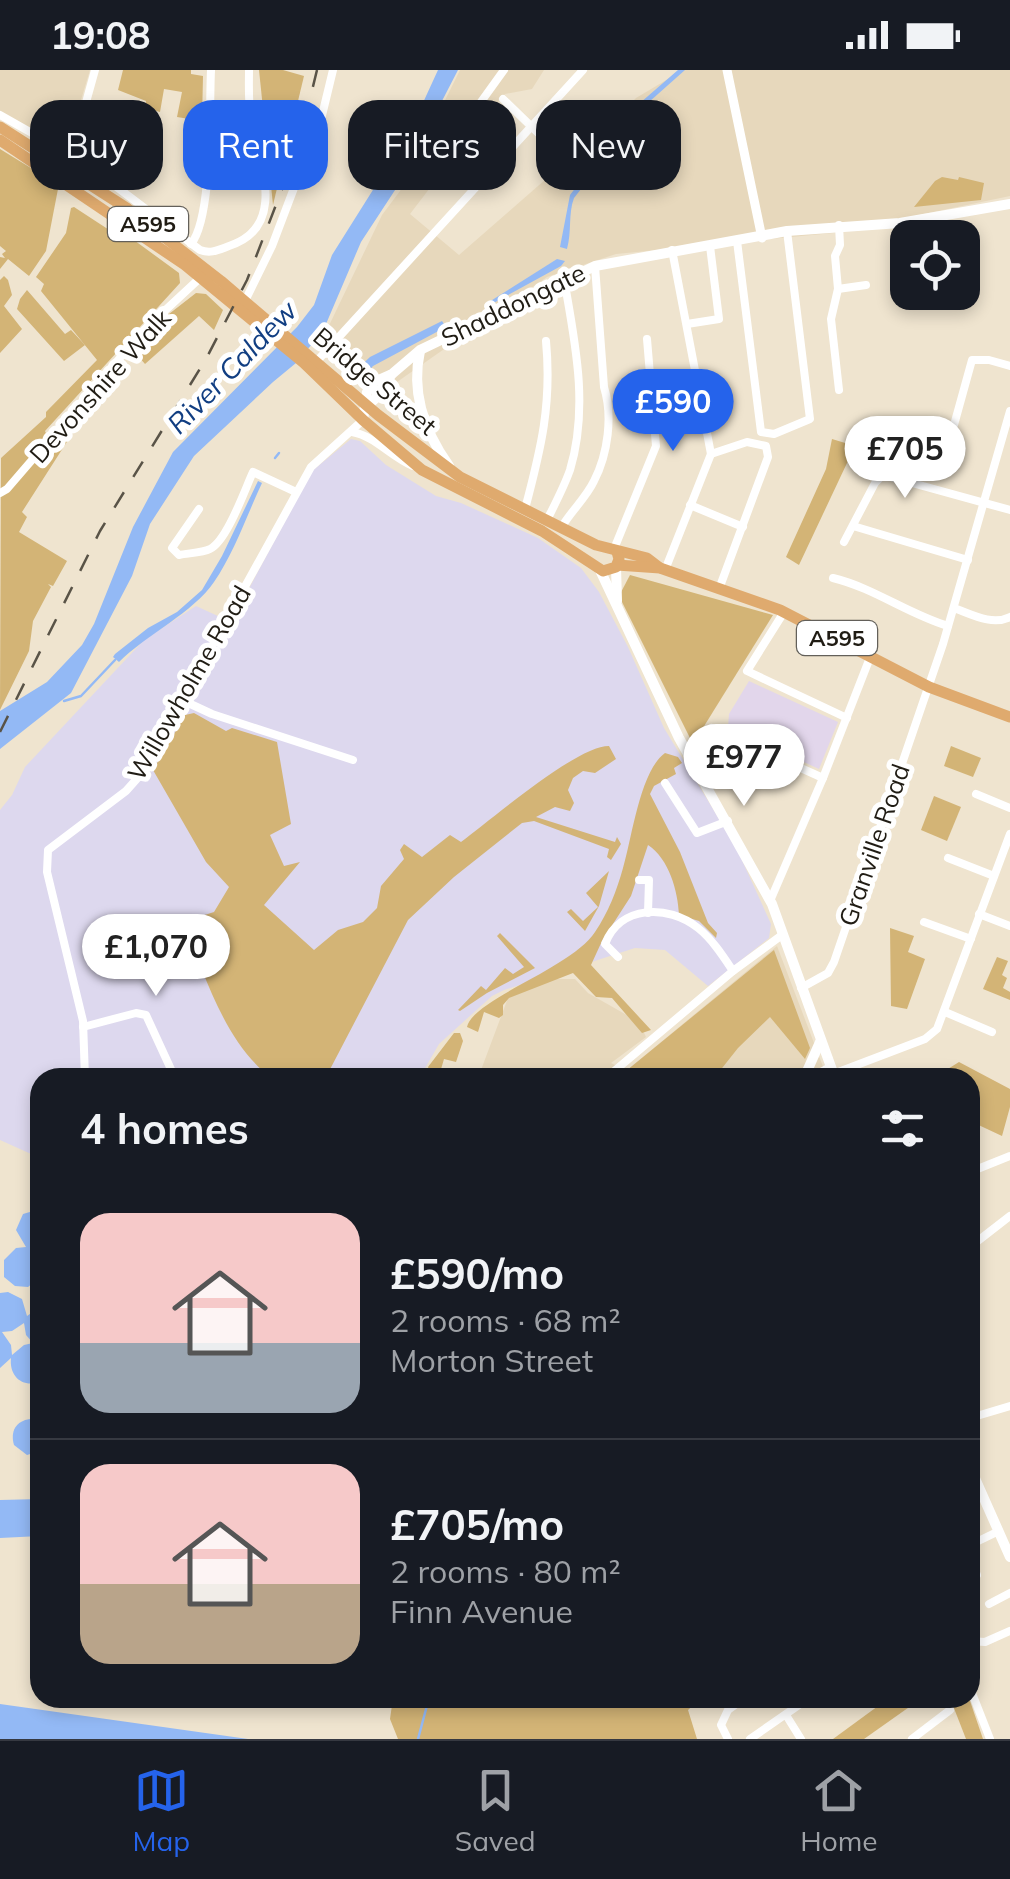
<!DOCTYPE html>
<html lang="en">
<head>
<meta charset="utf-8">
<style>
	body { margin:0; font-family:Mulish,sans-serif; background:#20242c; color:#f1f3f6; height:100vh; display:flex; flex-direction:column; font-size:38px; white-space:nowrap }
	* { box-sizing:border-box; margin:0 }
	p { font-size:32px; color:#9ea1a6 }
	.icon { flex:none; width:55px; height:55px; fill:none; stroke:currentColor; stroke-width:2; stroke-linecap:round; stroke-linejoin:round }
	.map { position:relative; flex:1; overflow:hidden }
	.panel { position:absolute; left:30px; top:998px; width:950px; height:640px; display:flex; flex-direction:column; background:#171b24; border-radius:30px; box-shadow:0 5px 15px #0003 }
	.panel>* { flex:none }
	.banner { position:absolute; left:30px; top:30px; width:950px; height:90px; display:flex; gap:20px }
	.tools { position:absolute; left:890px; top:150px; display:grid; gap:20px }
	.tools a { display:grid; place-items:center; width:90px; height:90px; border-radius:20px; background:#171b24; box-shadow:0 5px 15px #0003; font-size:50px }
	.price { position:absolute; translate:-50% -85px; padding:0 22px; border-radius:35px; background:#fff; color:#222; font-size:32px; line-height:65px; filter:drop-shadow(0 2px 5px #0008) }
	.price::after { content:''; position:absolute; left:50%; top:60px; width:30px; height:22px; margin-left:-15px; background:inherit; clip-path:polygon(0 0,100% 0,50% 100%) }
	.price.active { background:#2563eb; color:#fff }
	ul { padding:0; list-style:none }
	li { display:flex; align-items:center; gap:30px; height:250px; padding:0 50px }
	li+li { border-top:2px solid #363941 }
	li span { display:grid; place-items:center; flex:none; width:280px; height:200px; border-radius:30px; color:#555 }
	li>.icon { margin-inline-start:auto }
	span .icon { width:120px; height:120px; fill:#fffc; stroke-width:1 }
	li b { font-size:42px }
	h2 { display:flex; justify-content:space-between; align-items:center; height:120px; padding:0 50px; font-size:42px }
	.chip { padding:0 35px; border-radius:30px; background:#171b24; box-shadow:0 5px 15px #0003; font-size:35px; line-height:90px }
	.chip.active { background:#2563eb; color:#fff }
	.status { display:flex; justify-content:space-between; align-items:center; height:70px; padding:0 50px; background:#171b24; direction:ltr }
	.status svg { height:28px; fill:currentColor }
	.tab-bar { display:flex; justify-content:space-around; align-items:center; height:140px; border-top:2px solid #363941; background:#171b24; font-size:28px; color:#9ea1a6 }
	.tab-bar a { display:grid; justify-items:center; gap:5px }
	.tab-bar .active { color:#2563eb }
	.map>svg:first-child { display:block }
	.built { fill:#e7d8bc }
	.industrial { fill:#ddd8ee }
	.education { fill:#e2d6eb }
	.green { fill:#d3b476 }
	.water { fill:#93b9f5; fill-rule:evenodd }
	.lines { fill:none; stroke-linecap:round; stroke-linejoin:round }
	.stream { stroke:#93b9f5; stroke-width:2.5 }
	.minor { stroke:#fff; stroke-width:8 }
	.tertiary { stroke:#fff; stroke-width:9 }
	.secondary { stroke:#fff; stroke-width:10 }
	.primary { stroke:#dfaa6e; stroke-width:11 }
	.rail { stroke:#595347; stroke-width:2.5; stroke-dasharray:18 18; stroke-linecap:butt }
	.labels { text-anchor:middle; stroke-width:10; stroke-linejoin:round; paint-order:stroke }
	.shield { fill:#fff; stroke:#63605a; stroke-width:2.5 }
	.shield-label { font-size:22px; font-weight:bold; fill:#201c14 }
	.street-label { font-size:25px; fill:#201c14; stroke:#fff }
	.water-label { font-size:28px; font-style:italic; fill:#113e82; stroke:#fff }
</style>
</head>
<body>
<div class="status"><b>19:08</b><svg viewBox="0 0 49 12"><path d="M0 12V9h3v3zM5 12V6h3v6zM10 12V3h3v9zM15 12V0h3v12zM26 1h20v11H26zM47 4h2v5h-2z"/></svg></div>
<div class="map">
<svg width="1010" height="1669" viewBox="0 0 1010 1669">
	<rect width="100%" height="100%" fill="#efe4cf"/>
	<!-- built -->
	<g class="built">
		<polygon points="0,0 90,0 66,80 0,43"/>
		<polygon points="460,0 544,0 532,19 505,24 488,42 410,144 459,185 546,109 562,104 636,28 683,0 1010,0 1010,126 833,163 616,184 547,207 377,326 324,266 382,145 400,121"/>
		<polygon points="777,876 827,1007 478,1008 508,928 551,909 575,909 588,923 639,952 646,967 611,993 626,1001"/>
	</g>
	<!-- industrial -->
	<polygon class="industrial" points="351,369 360,371 386,395 436,426 461,433 538,468 581,498 599,522 628,577 664,658 736,777 771,854 769,868 708,916 665,880 635,878 504,920 492,926 439,974 420,1007 40,1008 40,1088 0,1070 0,740 12,725 25,697 144,570 196,536 231,552 312,401"/>
	<!-- education -->
	<polygon class="education" points="749,611 838,652 819,699 728,657 729,644"/>
	<!-- green -->
	<g class="green">
		<polygon points="123,0 191,0 191,4 203,6 202,51 177,47 182,22 164,19 160,42 145,38 146,31 118,20"/>
		<polygon points="259,0 283,0 304,6 273,135"/>
		<polygon points="0,79 52,111 58,119 46,181 29,206 8,189 0,199 0,187 5,188 2,184 6,181 0,176"/>
		<polygon points="942,107 958,110 959,107 984,113 981,130 914,137 935,111"/>
		<polygon points="74,137 123,169 127,165 179,203 180,213 45,361 49,370 75,345 70,367 22,442 27,447 19,462 67,491 53,516 48,514 51,517 33,551 29,581 0,640 1,388 46,347 46,342 97,290 41,221 44,214 36,207 66,163 71,138"/>
		<polygon points="4,206 8,210 12,225 4,236 22,259 0,283 0,210"/>
		<polygon points="27,220 65,264 71,260 85,275 64,291 17,239 20,229"/>
		<polygon points="196,223 206,224 223,240 214,260 199,246 145,294 132,279 133,272"/>
		<polygon points="832,369 855,376 799,495 786,487 826,399"/>
		<polygon points="630,505 773,545 693,674 619,526"/>
		<path d="M194,643l32,18 6,-3 45,14 14,82 -21,11 14,31 16,-4 -36,43 50,45 24,-20 25,-8 14,-14 4,-22 23,-27 -4,-9 4,-6 18,13 28,-22 11,7c30,-22 115,-96 148,-96l7,13 -21,14 -12,-2 -10,7 -5,12 6,13 -4,8 -15,-4 -19,10 79,25 2,-5 4,7 -10,16 -4,-3 2,-8 -75,-28 -12,2 -68,54 -46,43 -82,157h-56c-46,-36 -65,-102 -87,-155l31,-10 15,-25 -23,-25 -53,-92 32,-55z"/>
		<polygon points="951,676 981,688 973,707 944,696"/>
		<path d="M665,683l13,4 4,6 -8,5 2,6 -22,12 -4,8 30,58 28,71 9,10 -1,5 -17,-17 -20,-6c-1,-24 -10,-56 -31,-70l-17,51 -29,45 -11,24 60,65 -9,3 -30,-35 -16,-1 -23,-24 -64,25 -6,7v10l-4,3 -15,-6 -6,20 -11,-5c6,-28 105,-59 128,-95 13,-19 22,-42 28,-64 9,-30 17,-97 42,-115z"/>
		<polygon points="934,726 961,737 947,771 921,760"/>
		<polygon points="609,801 599,836 585,861 567,842 571,839 583,851 598,837 586,823"/>
		<polygon points="890,858 914,866 908,882 925,889 907,939 891,936"/>
		<polygon points="500,863 535,898 487,923 460,941 458,940 481,916 486,920 505,898 513,904 524,897 497,866"/>
		<polygon points="774,880 810,978 805,989 770,947 738,978 715,1007 629,1007 626,1001"/>
		<polygon points="997,887 1008,891 1002,905 1007,908 1003,918 1010,922 1010,930 983,919"/>
		<polygon points="454,963 460,963 463,971 456,992 444,989 439,1006 432,1007 428,997"/>
		<polygon points="959,992 1010,1019 1010,1037 1002,1066 970,1051 970,1008 935,1007"/>
		<polygon points="393,1628 701,1628 688,1640 697,1669 398,1669 390,1649"/>
		<polygon points="889,1628 922,1628 864,1669 833,1669"/>
		<polygon points="950,1628 969,1628 983,1669 966,1669"/>
	</g>
	<!-- water -->
	<g class="water">
		<polygon points="438,0 458,0 399,114 361,172 323,261 296,293 273,312 194,386 150,454 132,506 71,623 0,679 0,641 47,612 82,575 94,554 133,457 173,382 297,257 314,235 332,185 410,61"/>
		<path d="M678,0h7l-36,32 -75,96c-6,16 -2,33 -7,51l-7,-2 10,-52 70,-92z"/>
		<polygon points="557,189 565,191 561,196 490,235 489,232"/>
		<polygon points="442,251 446,257 373,296 358,313 350,306 370,287"/>
		<path d="M258,411l4,2c-15,32 -28,70 -48,99 -20,30 -68,53 -95,80l-6,-5 2,-3 33,-26 29,-16 25,-22 20,-34z"/>
		<polygon points="40,1139 40,1179 33,1180 40,1188 40,1207 28,1217 15,1216 4,1207 4,1190 16,1178 26,1177 16,1160 23,1144"/>
		<path d="M8,1222l14,7 5,17 13,-9v75c-18,6 -31,-6 -29,-24l-11,10v-75zM24,1253l2,12 7,8 -9,2 -12,10 -1,-10 -9,-13 10,-1z"/>
		<path d="M30,1349l10,3v29l-13,4 -13,-10c-4,-14 2,-24 16,-26z"/>
		<polygon points="40,1429 40,1466 0,1468 0,1430"/>
		<polygon points="0,1634 248,1669 0,1669"/>
	</g>
	<g class="lines">
		<!-- stream -->
		<g class="stream">
			<polyline points="275,388 279,383"/>
			<polyline points="64,631 81,626 115,590"/>
			<polyline points="418,1669 429,1628"/>
		</g>
		<!-- minor -->
		<g class="minor">
			<polyline points="503,29 568,92"/>
			<polyline points="0,45 60,79 71,78"/>
			<polyline points="460,61 504,0"/>
			<path d="M71,78l6,9 123,93c11,4 18,0 29,-4 60,-19 30,-87 22,-129 -3,-15 -2,-32 -2,-47"/>
			<polyline points="71,78 75,72 95,0"/>
			<polyline points="839,155 840,175 835,186 838,219 831,249 839,320"/>
			<polyline points="737,171 761,362 774,364 810,349 787,161"/>
			<path d="M191,174c22,-27 18,-135 20,-174"/>
			<polyline points="672,180 711,384"/>
			<polyline points="838,219 866,215"/>
			<polyline points="245,231 272,176 294,118 310,95 333,0"/>
			<polyline points="687,254 719,249 710,176"/>
			<polyline points="317,291 583,0"/>
			<polyline points="954,355 972,290 989,290 1010,296"/>
			<path d="M352,362c23,4 39,25 61,34"/>
			<polyline points="711,384 747,372 766,376 768,387 719,519"/>
			<polyline points="0,423 7,419 144,260 200,208"/>
			<polyline points="690,435 743,457"/>
			<path d="M199,439l-27,39 7,7c9,-2 23,-2 31,-6 17,-8 35,-60 43,-77l43,20"/>
			<path d="M525,439c16,-60 27,-105 21,-168"/>
			<path d="M547,450c8,-16 17,-33 23,-50 19,-63 5,-128 -6,-191"/>
			<polyline points="853,456 968,490"/>
			<path d="M561,458c10,-17 25,-30 33,-47 14,-27 19,-65 10,-94l-9,-121"/>
			<polyline points="844,472 875,413 883,405 1010,440"/>
			<polyline points="614,479 656,376 647,269"/>
			<polyline points="665,500 711,384"/>
			<path d="M833,508c41,10 75,36 115,48"/>
			<path d="M954,538c17,6 38,18 56,9"/>
			<polyline points="784,542 747,601 847,648"/>
			<polyline points="184,631 212,644 353,690"/>
			<polyline points="690,688 700,679 712,658 823,708"/>
			<polyline points="665,713 697,763 728,751"/>
			<polyline points="976,724 1010,738"/>
			<polyline points="948,788 994,806"/>
			<polyline points="639,810 649,810 648,843"/>
			<polyline points="770,831 823,708 871,585"/>
			<polyline points="979,844 1010,856"/>
			<polyline points="924,852 971,869"/>
			<path d="M618,887l-13,-13c15,-39 63,-40 93,-16 14,11 25,28 35,43"/>
			<polyline points="801,918 828,903 834,892 943,574 1010,341"/>
			<polyline points="945,942 992,962"/>
			<polyline points="83,957 136,943 146,945 175,1008"/>
			<polyline points="833,1004 925,969 937,959 1010,764"/>
			<polyline points="85,1008 83,951 47,802 48,780 126,721 142,703 311,397 363,350"/>
			<polyline points="606,1008 733,901 782,865"/>
			<polyline points="810,1008 830,997"/>
			<polyline points="970,1102 1010,1086"/>
			<polyline points="970,1177 1010,1146"/>
			<polyline points="970,1348 1010,1336"/>
			<polyline points="970,1475 999,1461"/>
			<polyline points="970,1488 977,1505 970,1508"/>
			<polyline points="989,1534 1010,1523"/>
			<polyline points="970,1571 985,1572 1010,1561"/>
			<polyline points="970,1618 990,1669"/>
			<polyline points="786,1645 801,1669"/>
			<polyline points="728,1669 721,1655 728,1640 735,1635 735,1628"/>
			<polyline points="750,1669 809,1628"/>
			<polyline points="912,1669 950,1640"/>
		</g>
		<!-- tertiary -->
		<polyline class="tertiary" points="727,0 762,168"/>
		<!-- secondary -->
		<g class="secondary">
			<path d="M420,281c-9,41 4,80 29,115"/>
			<polyline points="367,336 377,327 391,305"/>
			<polyline points="363,350 367,322 374,312 392,304 420,280 595,196 787,161 900,153 1010,134"/>
			<polyline points="616,497 617,531"/>
			<polyline points="600,500 679,668 772,834 835,1008"/>
			<polyline points="804,1008 820,972"/>
			<polyline points="970,1397 1010,1487"/>
		</g>
		<!-- primary -->
		<g class="primary">
			<polyline points="0,57 128,139 221,211 378,345 460,407 596,475 647,488 660,498"/>
			<polyline points="0,70 185,195 304,293 363,350 422,400 542,461 603,501 616,497 619,489 617,482"/>
			<polyline points="617,495 660,498 780,540 929,617 1010,647"/>
		</g>
		<!-- rail -->
		<polyline class="rail" points="0,662 100,461 206,289 247,210 298,78 317,0"/>
	</g>
	<g class="labels">
		<!-- shield labels -->
		<g class="shield">
			<rect x="108" y="137" width="80" height="34" rx="8"/>
			<rect x="797" y="551" width="80" height="34" rx="8"/>
		</g>
		<g class="shield-label">
			<text x="148" y="162">A595</text>
			<text x="837" y="576">A595</text>
		</g>
		<!-- street labels -->
		<g class="street-label">
			<text transform="translate(513 235) rotate(-26)" y="9">Shaddongate</text>
			<text transform="translate(375 311) rotate(40)" y="9">Bridge Street</text>
			<text transform="translate(100 316) rotate(-48)" y="9">Devonshire Walk</text>
			<text transform="translate(189 613) rotate(-60)" y="9">Willowholme Road</text>
			<text transform="translate(874 775) rotate(-71)" y="9">Granville Road</text>
		</g>
		<!-- water labels -->
		<g class="water-label">
			<text transform="translate(232 297) rotate(-46)" y="10">River Caldew</text>
		</g>
	</g>
</svg>
<div class="tools">
<a><svg class="icon" aria-label="locate" viewBox="0 0 24 24"><circle cx="12" cy="12" r="6"/><path d="M12 2v4M12 18v4M2 12h4M18 12h4"/></svg></a>
</div>
<b class="price active" style="left:673px;top:384px">£590</b>
<b class="price" style="left:905px;top:431px">£705</b>
<b class="price" style="left:744px;top:739px">£977</b>
<b class="price" style="left:156px;top:929px">£1,070</b>
<div class="banner">
<a class="chip">Buy</a>
<a class="chip active">Rent</a>
<a class="chip">Filters</a>
<a class="chip">New</a>
</div>
<section class="panel">
<h2>4 homes<svg class="icon" aria-label="filters" viewBox="0 0 24 24"><path d="M4 7h16M4 17h16"/><circle cx="9" cy="7" r="2"/><circle cx="15" cy="17" r="2"/></svg></h2>
<ul>
<li><span style="background:linear-gradient(#f6c9c9 65%,#9aa5b1 0)"><svg class="icon" aria-label="home" viewBox="0 0 24 24"><path d="M3 11l9-7 9 7M6 9v11h12V9"/></svg></span><div><b>£590/mo</b><p>2 rooms · 68 m²</p><p>Morton Street</p></div></li>
<li><span style="background:linear-gradient(#f6c9c9 60%,#b9a48a 0)"><svg class="icon" aria-label="home" viewBox="0 0 24 24"><path d="M3 11l9-7 9 7M6 9v11h12V9"/></svg></span><div><b>£705/mo</b><p>2 rooms · 80 m²</p><p>Finn Avenue</p></div></li>
</ul>
</section>
</div>
<nav class="tab-bar">
<a class="active"><svg class="icon" aria-label="map" viewBox="0 0 24 24"><path d="M3 6l6-2 6 2 6-2v14l-6 2-6-2-6 2zM9 4v14M15 6v14"/></svg>Map</a>
<a><svg class="icon" aria-label="saved" viewBox="0 0 24 24"><path d="M7 4h10v16l-5-4-5 4z"/></svg>Saved</a>
<a><svg class="icon" aria-label="home" viewBox="0 0 24 24"><path d="M3 11l9-7 9 7M6 9v11h12V9"/></svg>Home</a>
</nav>
</body>
</html>
